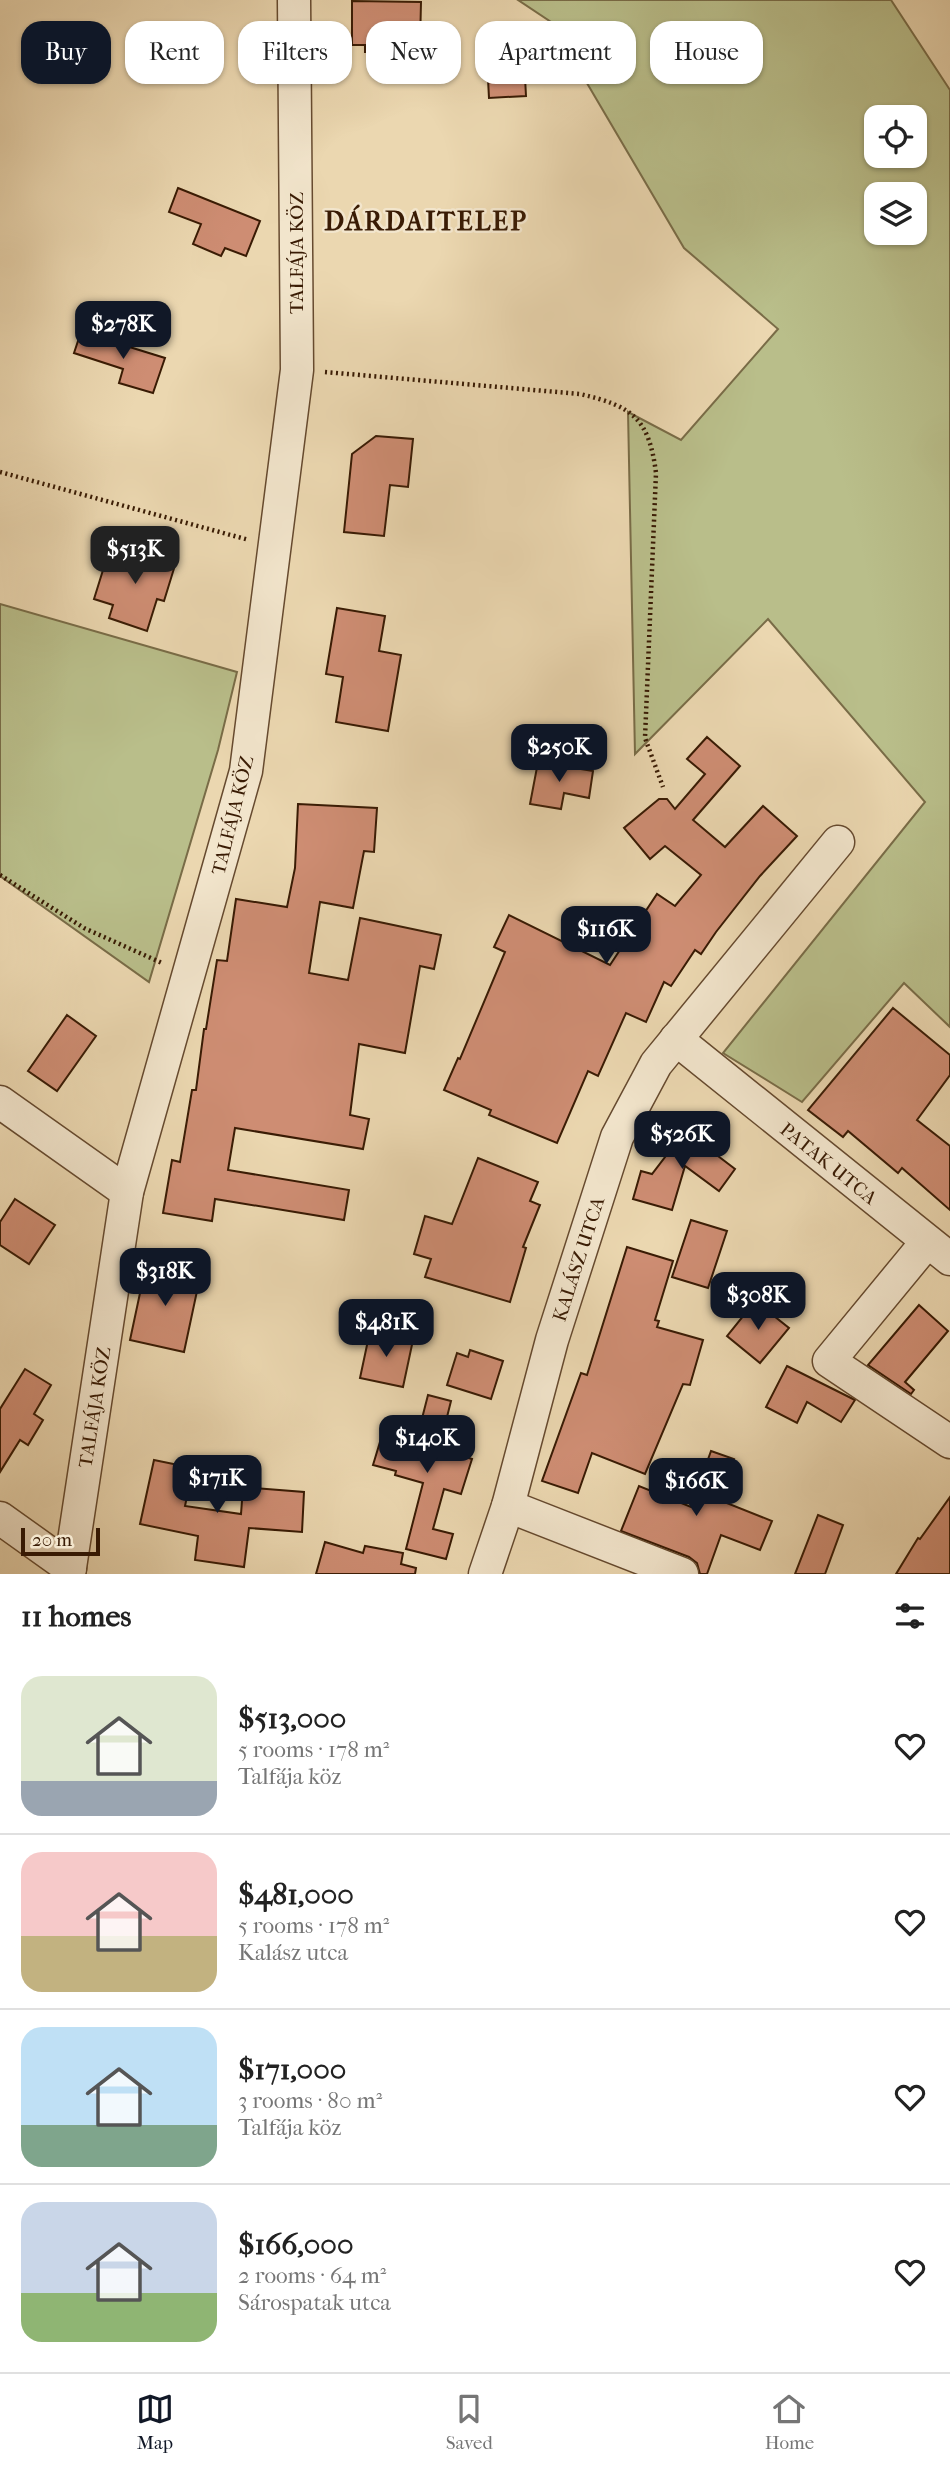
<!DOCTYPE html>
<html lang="en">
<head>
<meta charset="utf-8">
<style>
	body { margin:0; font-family:"IM FELL French Canon",serif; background:#f6f6f6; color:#222; height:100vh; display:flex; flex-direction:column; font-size:26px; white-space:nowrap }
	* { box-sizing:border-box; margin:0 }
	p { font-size:23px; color:#767676 }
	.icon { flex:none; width:38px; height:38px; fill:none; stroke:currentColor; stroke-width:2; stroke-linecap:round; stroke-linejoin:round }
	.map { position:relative; height:1574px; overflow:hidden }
	.panel { display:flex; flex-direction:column; background:#fff; flex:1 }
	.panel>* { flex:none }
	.banner { position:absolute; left:21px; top:21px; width:908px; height:63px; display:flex; gap:14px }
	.tools { position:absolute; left:864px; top:105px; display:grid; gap:14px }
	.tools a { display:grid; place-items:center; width:63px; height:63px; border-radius:14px; background:#fff; box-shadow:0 2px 5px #0004; font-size:35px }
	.scale { position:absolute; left:21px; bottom:18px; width:79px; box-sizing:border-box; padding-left:7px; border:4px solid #391b04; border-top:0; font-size:19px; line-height:24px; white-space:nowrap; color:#391b04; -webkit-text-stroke:5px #f2e5cc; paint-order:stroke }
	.price { position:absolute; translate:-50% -60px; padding:0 16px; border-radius:14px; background:#111827; color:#fff; font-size:23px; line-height:46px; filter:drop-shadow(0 2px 4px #0008) }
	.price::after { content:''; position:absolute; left:50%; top:42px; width:21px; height:16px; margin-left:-10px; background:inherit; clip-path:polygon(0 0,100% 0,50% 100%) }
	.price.current { background:#222; color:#fff }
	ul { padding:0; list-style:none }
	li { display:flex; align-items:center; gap:21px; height:175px; padding:0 21px }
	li+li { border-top:2px solid #e0e0e0 }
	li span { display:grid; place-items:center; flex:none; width:196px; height:140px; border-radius:21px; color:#555 }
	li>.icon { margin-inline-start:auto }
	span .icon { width:84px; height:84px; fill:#fffc; stroke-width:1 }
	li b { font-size:30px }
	h2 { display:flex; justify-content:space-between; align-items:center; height:84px; padding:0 21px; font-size:30px }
	.pill { padding:0 24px; border-radius:21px; background:#fff; box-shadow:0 2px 5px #0004; font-size:24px; line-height:63px }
	.pill.current { background:#111827; color:#fff }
	.dock { display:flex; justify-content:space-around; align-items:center; height:98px; border-top:2px solid #e0e0e0; background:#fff; font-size:19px; color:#767676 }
	.dock a { display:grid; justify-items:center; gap:4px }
	.dock .current { color:#111827 }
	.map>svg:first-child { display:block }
	.green { fill:#b9be8a; stroke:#796c47; stroke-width:2; fill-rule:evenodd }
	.building { fill:#ce8d73; stroke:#391b04; stroke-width:2 }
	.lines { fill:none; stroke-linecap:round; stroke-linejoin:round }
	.street-casing { stroke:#664a2f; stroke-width:35 }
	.path { stroke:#391b04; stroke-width:4.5; stroke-dasharray:2 3.5; stroke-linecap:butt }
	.street { stroke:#f2e5cc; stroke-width:32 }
	.labels { text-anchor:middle; stroke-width:5; stroke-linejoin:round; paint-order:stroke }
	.street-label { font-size:19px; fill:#391b04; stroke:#f2e5cc }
	.district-label { font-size:26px; font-weight:bold; letter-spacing:2px; fill:#391b04; stroke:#f2e5cc }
</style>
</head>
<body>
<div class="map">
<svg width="950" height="1574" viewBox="0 0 950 1574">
	<rect width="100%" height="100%" fill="#ebd7b0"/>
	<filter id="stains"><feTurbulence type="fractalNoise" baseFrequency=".00286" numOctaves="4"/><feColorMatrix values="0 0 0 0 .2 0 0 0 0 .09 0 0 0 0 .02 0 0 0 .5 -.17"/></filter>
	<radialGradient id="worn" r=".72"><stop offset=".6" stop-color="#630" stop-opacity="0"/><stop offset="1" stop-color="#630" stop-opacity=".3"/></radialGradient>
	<!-- green -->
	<g class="green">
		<path d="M518,0h373l59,90v937l-46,-44 -102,119 -79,-49 202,-251 -157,-183 -133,135 -7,-342 53,28 97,-111 -94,-81 -133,-226zM877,117h38v39h-38zM877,194h38v39h-38z"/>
		<polygon points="0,604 237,672 218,750 149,982 0,876"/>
	</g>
	<!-- building -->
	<g class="building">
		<polygon points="352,1 421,2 420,44 394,44 394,52 365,52 365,45 352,45"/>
		<polygon points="524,58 526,96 489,98 487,60"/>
		<polygon points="178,188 260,221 246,256 225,248 221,256 193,244 201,224 169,212"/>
		<polygon points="81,332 165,358 153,393 119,383 123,369 74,353"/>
		<polygon points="376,436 413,439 408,487 390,485 384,536 344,532 352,454"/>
		<polygon points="132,547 176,562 164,601 157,599 147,631 109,618 113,605 94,599 108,554 128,560"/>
		<polygon points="337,608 385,616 379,651 401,655 388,731 336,722 343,677 326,674"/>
		<polygon points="707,737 740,766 693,820 725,847 763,806 797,836 760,876 716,932 701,954 695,950 671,986 664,982 646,1022 626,1013 598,1076 588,1071 557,1143 489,1115 491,1110 444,1090 458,1058 460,1059 505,952 494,947 509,915 610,965 657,894 675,906 701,875 665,846 650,859 624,828 659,799 667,799 675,809 705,774 687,759"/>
		<polygon points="538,762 593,771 589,798 564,793 561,809 530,804"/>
		<polygon points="298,804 377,808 374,852 364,851 353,908 320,902 309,973 348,980 360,918 441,935 434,969 420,966 405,1053 359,1044 350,1115 369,1119 363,1149 235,1128 228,1170 349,1190 344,1220 215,1199 212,1221 163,1213 172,1160 180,1162 192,1090 196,1090 204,1029 206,1029 217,960 227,961 236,899 287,907 295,868"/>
		<polygon points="893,1008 950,1055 950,1075 917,1120 950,1146 950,1210 902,1168 898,1173 848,1131 843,1137 808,1110"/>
		<polygon points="67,1015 96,1036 57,1091 28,1071"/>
		<polygon points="698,1114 700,1115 693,1137 735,1169 719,1191 685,1166 672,1210 633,1199 641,1171 652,1174"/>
		<polygon points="478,1158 538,1182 530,1201 540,1205 523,1247 526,1248 510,1302 425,1277 431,1259 414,1254 425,1216 452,1224"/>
		<polygon points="15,1199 55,1225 29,1264 0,1245 0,1222"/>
		<polygon points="691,1220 727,1231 708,1288 672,1277"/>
		<polygon points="627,1247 673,1261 655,1320 659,1321 657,1327 703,1340 690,1385 683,1384 645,1474 592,1453 578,1493 542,1481 581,1373 587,1375"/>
		<polygon points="146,1265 200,1277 184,1352 130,1340"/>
		<polygon points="752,1305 760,1305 789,1328 760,1363 727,1336"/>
		<polygon points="919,1305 948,1331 905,1382 914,1390 911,1394 868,1365"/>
		<polygon points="370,1331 413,1340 403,1387 360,1378"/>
		<polygon points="470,1350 503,1361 491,1399 447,1385 457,1353 468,1357"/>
		<polygon points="787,1366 855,1400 841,1422 807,1402 797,1423 766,1407"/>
		<polygon points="25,1369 51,1385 34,1414 43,1420 28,1445 20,1440 0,1472 0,1409"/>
		<polygon points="428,1395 451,1401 439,1449 472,1459 461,1494 444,1489 433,1529 453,1534 446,1559 406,1549 423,1483 395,1475 396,1471 373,1465 383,1432 416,1442"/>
		<polygon points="711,1451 734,1459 719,1500 772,1521 760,1550 721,1535 707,1574 700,1574 697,1563 689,1557 621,1531 639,1486 691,1507"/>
		<polygon points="154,1460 193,1468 185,1506 241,1514 243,1487 304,1492 302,1532 249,1528 244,1567 195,1560 198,1536 140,1524"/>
		<polygon points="950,1497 950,1574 896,1574 918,1538 920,1539"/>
		<polygon points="818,1515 843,1525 825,1574 795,1574"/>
		<polygon points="325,1542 363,1553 365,1546 403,1553 401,1564 416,1568 415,1574 316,1574"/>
	</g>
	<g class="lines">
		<defs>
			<g id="street">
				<polyline points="676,1039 950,1259"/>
				<polyline points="0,1102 127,1192"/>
				<polyline points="927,1242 829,1361 950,1442"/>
				<polyline points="508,1506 682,1574"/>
				<polyline points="0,1518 70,1568"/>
				<polyline points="69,1574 127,1192 246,771 297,370 294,0"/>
				<polyline points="485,1574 508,1506 552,1340 617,1137 656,1064 838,842"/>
			</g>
		</defs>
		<!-- street casing -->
		<use href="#street" class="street-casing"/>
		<!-- path -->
		<g class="path">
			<path d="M325,372l255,22c52,12 69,24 76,79l-11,265 18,49"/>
			<polyline points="0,472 249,540"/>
			<polyline points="0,875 84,928 162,963"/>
		</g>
		<!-- street -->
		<use href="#street" class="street"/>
	</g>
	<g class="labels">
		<!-- street labels -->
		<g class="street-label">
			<text transform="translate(296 253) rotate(-90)" y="7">TALFÁJA KÖZ</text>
			<text transform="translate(232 815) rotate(-76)" y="7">TALFÁJA KÖZ</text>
			<text transform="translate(829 1163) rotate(39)" y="7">PATAK UTCA</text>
			<text transform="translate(578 1259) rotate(-72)" y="7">KALÁSZ UTCA</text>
			<text transform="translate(94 1407) rotate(-81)" y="7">TALFÁJA KÖZ</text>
		</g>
		<!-- district labels -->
		<g class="district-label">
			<text x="426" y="230">DÁRDAITELEP</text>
		</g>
	</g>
	<rect width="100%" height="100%" filter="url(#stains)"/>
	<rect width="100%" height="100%" fill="url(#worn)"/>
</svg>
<div class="tools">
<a><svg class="icon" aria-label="locate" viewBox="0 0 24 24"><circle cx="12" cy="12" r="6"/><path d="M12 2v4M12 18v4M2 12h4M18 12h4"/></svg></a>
<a><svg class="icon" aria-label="layers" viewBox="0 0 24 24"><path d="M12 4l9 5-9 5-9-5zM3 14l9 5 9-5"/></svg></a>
</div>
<div class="scale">20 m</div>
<b class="price" style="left:123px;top:361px">$278K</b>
<b class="price current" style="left:135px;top:586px">$513K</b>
<b class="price" style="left:559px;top:784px">$250K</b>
<b class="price" style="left:606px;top:966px">$116K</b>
<b class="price" style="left:682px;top:1171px">$526K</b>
<b class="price" style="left:165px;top:1308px">$318K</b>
<b class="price" style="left:758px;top:1332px">$308K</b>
<b class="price" style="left:386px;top:1359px">$481K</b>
<b class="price" style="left:427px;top:1475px">$140K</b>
<b class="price" style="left:217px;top:1515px">$171K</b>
<b class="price" style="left:696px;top:1518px">$166K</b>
<div class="banner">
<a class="pill current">Buy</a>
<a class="pill">Rent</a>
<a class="pill">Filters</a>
<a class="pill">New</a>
<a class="pill">Apartment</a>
<a class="pill">House</a>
</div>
</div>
<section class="panel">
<h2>11 homes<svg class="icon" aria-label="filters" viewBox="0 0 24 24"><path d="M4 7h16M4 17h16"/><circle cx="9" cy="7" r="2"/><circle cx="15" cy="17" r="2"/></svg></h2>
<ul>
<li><span style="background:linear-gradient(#dfe7d0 75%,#9aa5b1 0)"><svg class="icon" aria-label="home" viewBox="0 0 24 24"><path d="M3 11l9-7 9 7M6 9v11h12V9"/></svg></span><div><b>$513,000</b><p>5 rooms · 178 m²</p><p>Talfája köz</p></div><svg class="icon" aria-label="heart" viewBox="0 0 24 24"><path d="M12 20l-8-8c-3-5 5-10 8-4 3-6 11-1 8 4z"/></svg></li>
<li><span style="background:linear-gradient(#f6c9c9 60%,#c2b280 0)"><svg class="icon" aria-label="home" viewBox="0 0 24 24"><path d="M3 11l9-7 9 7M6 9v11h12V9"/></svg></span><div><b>$481,000</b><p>5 rooms · 178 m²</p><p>Kalász utca</p></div><svg class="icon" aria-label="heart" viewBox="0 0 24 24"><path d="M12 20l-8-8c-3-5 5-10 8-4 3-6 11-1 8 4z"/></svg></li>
<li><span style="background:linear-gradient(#bfe0f5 70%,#7fa58c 0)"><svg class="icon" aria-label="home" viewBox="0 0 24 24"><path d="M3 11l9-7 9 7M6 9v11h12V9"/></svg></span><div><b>$171,000</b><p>3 rooms · 80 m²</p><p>Talfája köz</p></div><svg class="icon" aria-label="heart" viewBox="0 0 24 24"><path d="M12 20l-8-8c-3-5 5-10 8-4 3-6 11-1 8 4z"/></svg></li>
<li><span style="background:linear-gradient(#c9d6e8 65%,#8fb573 0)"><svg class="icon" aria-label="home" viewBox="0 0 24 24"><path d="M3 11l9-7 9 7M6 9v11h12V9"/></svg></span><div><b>$166,000</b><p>2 rooms · 64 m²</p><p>Sárospatak utca</p></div><svg class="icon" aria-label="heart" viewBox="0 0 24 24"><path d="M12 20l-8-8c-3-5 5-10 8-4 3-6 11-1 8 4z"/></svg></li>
</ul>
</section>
<nav class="dock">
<a class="current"><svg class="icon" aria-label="map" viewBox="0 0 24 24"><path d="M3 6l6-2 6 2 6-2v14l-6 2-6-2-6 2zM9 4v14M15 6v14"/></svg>Map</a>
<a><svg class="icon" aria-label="saved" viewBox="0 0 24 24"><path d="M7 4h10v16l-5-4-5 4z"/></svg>Saved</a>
<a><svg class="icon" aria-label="home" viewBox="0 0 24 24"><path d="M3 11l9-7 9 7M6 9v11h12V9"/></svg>Home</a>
</nav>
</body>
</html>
